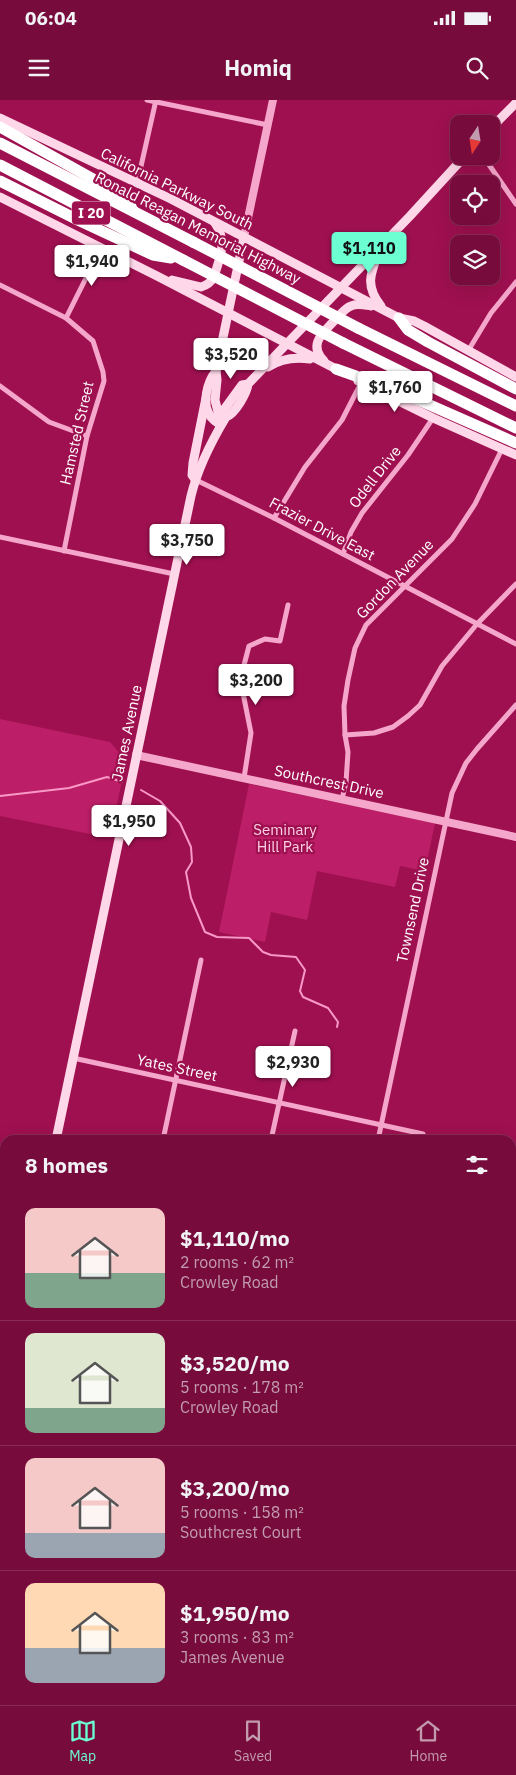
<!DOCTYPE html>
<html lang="en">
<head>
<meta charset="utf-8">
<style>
	body { margin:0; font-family:"IBM Plex Sans",sans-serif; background:#7c1543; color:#f1f3f6; height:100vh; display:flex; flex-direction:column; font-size:19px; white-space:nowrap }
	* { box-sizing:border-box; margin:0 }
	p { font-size:16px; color:#c39baf }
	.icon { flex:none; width:28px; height:28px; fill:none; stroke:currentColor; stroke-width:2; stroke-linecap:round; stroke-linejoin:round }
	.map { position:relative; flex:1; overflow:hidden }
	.drawer { position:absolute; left:0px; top:1035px; width:516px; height:570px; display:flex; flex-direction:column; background:#770c3c; border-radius:15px 15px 0 0; box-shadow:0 5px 20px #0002,0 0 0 1px #882c56 }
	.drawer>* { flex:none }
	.needle { width:32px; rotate:192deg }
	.buttons { position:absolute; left:450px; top:15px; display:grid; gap:10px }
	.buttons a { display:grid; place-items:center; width:50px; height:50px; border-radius:10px; background:#770c3c; box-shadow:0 5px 20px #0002,0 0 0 1px #882c56; font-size:25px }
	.price { position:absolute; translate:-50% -42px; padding:0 11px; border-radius:5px; background:#fff; color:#222; font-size:16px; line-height:32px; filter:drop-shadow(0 1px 2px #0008) }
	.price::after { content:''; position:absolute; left:50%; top:30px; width:15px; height:11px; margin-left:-8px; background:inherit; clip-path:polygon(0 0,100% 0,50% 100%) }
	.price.selected { background:#6bffd2; color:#111 }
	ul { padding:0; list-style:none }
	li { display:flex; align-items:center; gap:15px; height:125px; padding:0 25px }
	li+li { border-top:1px solid #882c56 }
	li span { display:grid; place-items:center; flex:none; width:140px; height:100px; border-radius:10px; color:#555 }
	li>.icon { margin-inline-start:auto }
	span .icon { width:60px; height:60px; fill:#fffc; stroke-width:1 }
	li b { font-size:21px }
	h2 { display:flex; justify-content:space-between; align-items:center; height:60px; padding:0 25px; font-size:21px }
	.status { display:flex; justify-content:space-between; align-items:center; height:35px; padding:0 25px; background:#770c3c; direction:ltr }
	.status svg { height:14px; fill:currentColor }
	header { display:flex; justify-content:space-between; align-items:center; height:65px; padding:0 25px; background:#770c3c; font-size:22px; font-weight:700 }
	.dock { display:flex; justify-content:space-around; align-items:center; height:70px; border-top:1px solid #882c56; background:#770c3c; font-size:14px; color:#c39baf }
	.dock a { display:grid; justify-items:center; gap:2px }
	.dock .selected { color:#6bffd2 }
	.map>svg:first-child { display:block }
	.green { fill:#bc1f67 }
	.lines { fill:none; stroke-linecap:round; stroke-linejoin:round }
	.stream { stroke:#f898c6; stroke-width:2 }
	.minor { stroke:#f5a7cb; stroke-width:5 }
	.tertiary { stroke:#f5a7cb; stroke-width:8 }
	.secondary { stroke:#fed7e8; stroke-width:9 }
	.motorway { stroke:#fff; stroke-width:11 }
	.motorway-bridge { stroke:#fff; stroke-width:11 }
	.labels { text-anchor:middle; stroke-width:4.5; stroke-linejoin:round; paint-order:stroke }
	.shield { fill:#9f1050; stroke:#e2b7ca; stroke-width:1 }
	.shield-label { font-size:14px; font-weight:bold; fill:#fff }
	.street-label { font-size:15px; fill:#fff; stroke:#9f1050 }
	.park-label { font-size:15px; fill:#fed0e5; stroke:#9f1050 }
</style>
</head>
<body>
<div class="status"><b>06:04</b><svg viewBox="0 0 49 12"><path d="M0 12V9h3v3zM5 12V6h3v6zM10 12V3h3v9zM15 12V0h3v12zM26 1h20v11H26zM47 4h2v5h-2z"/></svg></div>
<header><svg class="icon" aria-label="menu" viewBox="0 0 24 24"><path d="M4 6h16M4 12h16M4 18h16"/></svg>Homiq<svg class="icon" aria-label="search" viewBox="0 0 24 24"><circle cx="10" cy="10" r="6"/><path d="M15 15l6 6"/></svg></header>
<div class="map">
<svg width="516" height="1605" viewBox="0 0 516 1605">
	<rect width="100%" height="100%" fill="#9f1050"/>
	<!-- green -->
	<g class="green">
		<polygon points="0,619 110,642 126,661 110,738 0,716"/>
		<polygon points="249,684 435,723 425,771 400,766 395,787 317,771 307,820 271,812 265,842 219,832"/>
	</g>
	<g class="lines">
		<!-- stream -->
		<g class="stream">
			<polyline points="141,690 160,701 180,723 191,747 192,762 186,772 191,798 205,832 217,837 249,838 263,852 271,855 296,857 305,870 300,891 303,897 328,908 338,922 337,927"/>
			<polyline points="0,696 69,688 107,677 122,682"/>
		</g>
		<!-- minor -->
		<g class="minor">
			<polyline points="147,0 268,25"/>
			<polyline points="483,56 516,104"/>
			<polyline points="137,84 156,0"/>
			<polyline points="0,185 66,218 93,241 103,272 104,281 87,336 64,451"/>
			<polyline points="66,218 101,148"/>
			<polyline points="468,251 491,213 516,182"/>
			<polyline points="0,286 49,322 87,336"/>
			<polyline points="196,380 274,418 516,544"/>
			<polyline points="274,418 305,367 342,320 361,283"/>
			<polyline points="0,437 174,474"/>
			<polyline points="343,454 351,432 362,413 408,355 433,318"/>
			<polyline points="345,635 374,633 393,627 408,616 420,605 442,566 477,524 516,484"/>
			<polyline points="244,678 251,633 242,588 243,569 249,546 265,539 280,541 288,505"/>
			<polyline points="342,699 346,682 348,652 345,635 344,606 348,580 355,548 366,525 452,439 475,404 502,349"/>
			<polyline points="73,958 423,1034"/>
			<polyline points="163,1040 201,860"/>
			<polyline points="271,1040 295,931"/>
			<polyline points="378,1040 452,693 466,663 477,649 516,605"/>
			<polyline points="511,1247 516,1248"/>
			<polyline points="511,1296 516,1297"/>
			<polyline points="0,1318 5,1322"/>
			<polyline points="511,1330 516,1331"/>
			<polyline points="511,1367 516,1368"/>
			<polyline points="511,1418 516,1396"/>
			<polyline points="511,1426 516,1427"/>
			<polyline points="46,1605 47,1600"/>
			<polyline points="256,1605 260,1600"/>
			<polyline points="365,1605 366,1600"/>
			<polyline points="473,1605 474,1600"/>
		</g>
		<!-- tertiary -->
		<g class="tertiary">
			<polyline points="244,137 273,0"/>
			<polyline points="136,655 516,737"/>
		</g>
		<!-- secondary -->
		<g class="secondary">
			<polyline points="0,18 171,99 399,218 414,221 424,226 516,277"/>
			<polyline points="491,28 516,3"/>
			<polyline points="0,97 159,177 340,271"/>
			<path d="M380,149c-9,23 -16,36 1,57"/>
			<path d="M172,180l29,7c7,-2 10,-5 13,-10 6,-21 14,-35 1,-54"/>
			<path d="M324,261c-17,-17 0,-29 12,-42 5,-5 9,-11 15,-13 6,-3 13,-1 20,0"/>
			<path d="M268,267c12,-8 28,-10 42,-8"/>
			<path d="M216,271c-9,11 -15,34 -5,46 3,4 7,6 10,8"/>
			<polyline points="358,281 433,318 516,355"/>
			<polyline points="226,317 223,311 242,285 248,284 410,116 465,56"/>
			<polyline points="220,320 215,300 217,280 216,271 244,137"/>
			<polyline points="195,379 192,375 193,363 206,298"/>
			<path d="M56,1040l135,-644c7,-29 20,-54 35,-79 9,-3 21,-24 22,-33"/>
			<polyline points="0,1310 5,1287"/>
		</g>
		<!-- motorway -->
		<g class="motorway">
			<polyline points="0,27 127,98 133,111"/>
			<polyline points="0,43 193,142"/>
			<polyline points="0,65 183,160"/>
			<polyline points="0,81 80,121 153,155 171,158"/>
			<polyline points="399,218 408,230 428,242 516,289"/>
			<polyline points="358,228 516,306"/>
			<polyline points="343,243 516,328"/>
			<polyline points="336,269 398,291 516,343"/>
		</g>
		<!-- motorway-bridge -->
		<g class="motorway-bridge">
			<polyline points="193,142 358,228"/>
			<polyline points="183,160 343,243"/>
		</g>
	</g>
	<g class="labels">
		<!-- shield labels -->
		<rect class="shield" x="72" y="101.5" width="38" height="23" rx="4"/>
		<g class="shield-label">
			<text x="91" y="118">I 20</text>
		</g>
		<!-- street labels -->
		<g class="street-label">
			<text transform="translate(177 89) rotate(26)" y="5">California Parkway South</text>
			<text transform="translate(198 128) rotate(27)" y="5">Ronald Reagan Memorial Highway</text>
			<text transform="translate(77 333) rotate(-77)" y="5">Hamsted Street</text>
			<text transform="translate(375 377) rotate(-52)" y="5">Odell Drive</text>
			<text transform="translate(322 429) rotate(28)" y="5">Frazier Drive East</text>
			<text transform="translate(395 479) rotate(-46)" y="5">Gordon Avenue</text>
			<text transform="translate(127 633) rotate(-78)" y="5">James Avenue</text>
			<text transform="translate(329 682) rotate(12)" y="5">Southcrest Drive</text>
			<text transform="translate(413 810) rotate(-78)" y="5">Townsend Drive</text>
			<text transform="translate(177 968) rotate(12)" y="5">Yates Street</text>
		</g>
		<!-- park labels -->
		<g class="park-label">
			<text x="285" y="735">Seminary<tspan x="285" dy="17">Hill Park</tspan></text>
		</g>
	</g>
</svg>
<div class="buttons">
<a><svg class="needle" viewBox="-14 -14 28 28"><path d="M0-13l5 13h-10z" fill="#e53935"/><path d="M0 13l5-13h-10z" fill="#c39baf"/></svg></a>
<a><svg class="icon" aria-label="locate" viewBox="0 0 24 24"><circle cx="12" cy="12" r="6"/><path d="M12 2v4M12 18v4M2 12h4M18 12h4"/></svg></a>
<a><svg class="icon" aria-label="layers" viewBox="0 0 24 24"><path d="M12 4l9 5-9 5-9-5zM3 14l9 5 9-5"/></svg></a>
</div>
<b class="price selected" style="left:369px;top:174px">$1,110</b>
<b class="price" style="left:92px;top:187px">$1,940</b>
<b class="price" style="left:231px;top:280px">$3,520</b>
<b class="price" style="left:395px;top:313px">$1,760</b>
<b class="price" style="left:187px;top:466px">$3,750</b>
<b class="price" style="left:256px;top:606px">$3,200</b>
<b class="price" style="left:129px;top:747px">$1,950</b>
<b class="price" style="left:293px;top:988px">$2,930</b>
<section class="drawer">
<h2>8 homes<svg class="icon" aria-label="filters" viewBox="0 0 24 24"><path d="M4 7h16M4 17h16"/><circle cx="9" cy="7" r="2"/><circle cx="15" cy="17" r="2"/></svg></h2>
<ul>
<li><span style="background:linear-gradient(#f6c9c9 65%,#7fa58c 0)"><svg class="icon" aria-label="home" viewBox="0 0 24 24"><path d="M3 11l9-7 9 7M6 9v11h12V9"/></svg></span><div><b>$1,110/mo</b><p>2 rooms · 62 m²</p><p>Crowley Road</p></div></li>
<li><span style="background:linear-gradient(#dfe7d0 75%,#7fa58c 0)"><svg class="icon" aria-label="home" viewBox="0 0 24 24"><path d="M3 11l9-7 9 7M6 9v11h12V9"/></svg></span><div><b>$3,520/mo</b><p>5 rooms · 178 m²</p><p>Crowley Road</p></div></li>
<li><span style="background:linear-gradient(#f6c9c9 75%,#9aa5b1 0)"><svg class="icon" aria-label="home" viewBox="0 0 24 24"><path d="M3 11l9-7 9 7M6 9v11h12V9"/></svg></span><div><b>$3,200/mo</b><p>5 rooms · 158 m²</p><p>Southcrest Court</p></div></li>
<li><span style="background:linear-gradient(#ffd9b3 65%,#9aa5b1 0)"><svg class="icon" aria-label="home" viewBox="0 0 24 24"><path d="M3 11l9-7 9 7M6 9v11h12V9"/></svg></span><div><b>$1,950/mo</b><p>3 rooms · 83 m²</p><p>James Avenue</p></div></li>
</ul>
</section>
</div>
<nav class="dock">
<a class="selected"><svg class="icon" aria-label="map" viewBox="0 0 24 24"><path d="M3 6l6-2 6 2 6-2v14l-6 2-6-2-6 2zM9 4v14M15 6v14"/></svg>Map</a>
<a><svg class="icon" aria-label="saved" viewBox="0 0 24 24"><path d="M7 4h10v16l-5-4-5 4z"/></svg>Saved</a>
<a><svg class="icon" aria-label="home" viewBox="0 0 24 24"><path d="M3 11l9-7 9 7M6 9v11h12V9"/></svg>Home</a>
</nav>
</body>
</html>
